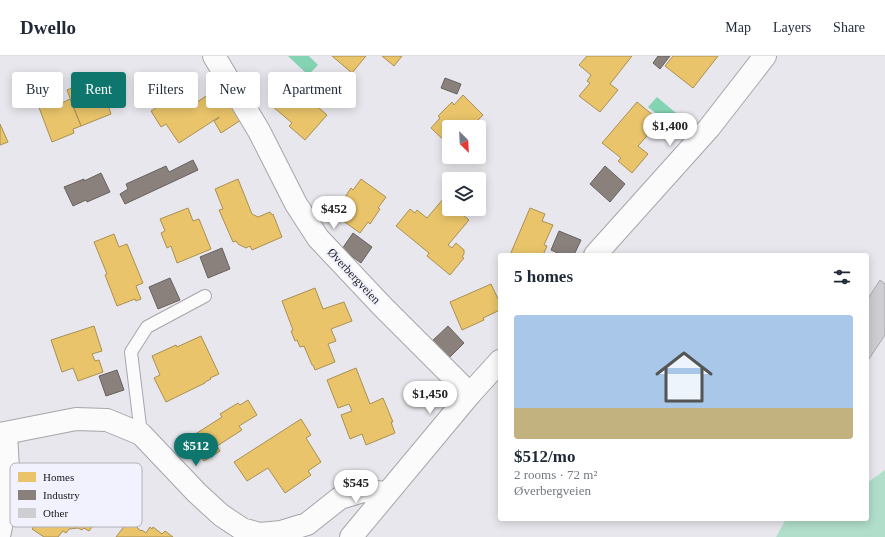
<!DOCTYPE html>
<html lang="en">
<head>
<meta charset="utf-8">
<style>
	body { margin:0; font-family:"Times New Roman",serif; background:#f2f2f3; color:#1f2937; height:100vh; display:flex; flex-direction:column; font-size:15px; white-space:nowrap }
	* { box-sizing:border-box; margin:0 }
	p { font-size:13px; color:#747a83 }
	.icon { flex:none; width:22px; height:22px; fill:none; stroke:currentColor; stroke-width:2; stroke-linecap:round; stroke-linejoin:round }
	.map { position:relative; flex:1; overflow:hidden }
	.sheet { position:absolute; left:498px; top:197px; width:371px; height:268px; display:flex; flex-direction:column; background:#fff; border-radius:4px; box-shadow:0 2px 10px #0003 }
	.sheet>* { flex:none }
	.hud { position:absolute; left:12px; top:16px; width:380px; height:36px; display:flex; gap:8px }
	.needle { width:26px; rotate:156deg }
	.tools { position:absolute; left:442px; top:64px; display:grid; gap:8px }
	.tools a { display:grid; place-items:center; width:44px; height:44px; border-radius:4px; background:#fff; box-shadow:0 2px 10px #0003; font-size:20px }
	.price { position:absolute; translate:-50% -34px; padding:0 9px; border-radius:14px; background:#fff; color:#222; font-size:13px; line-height:26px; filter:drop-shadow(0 1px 2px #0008) }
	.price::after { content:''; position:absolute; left:50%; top:24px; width:12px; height:9px; margin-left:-6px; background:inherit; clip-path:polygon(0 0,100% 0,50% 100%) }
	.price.current { background:#0f766e; color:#fff }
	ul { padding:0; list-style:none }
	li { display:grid; align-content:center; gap:8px; height:212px; padding:0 16px }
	li span { display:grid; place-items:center; height:124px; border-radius:4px; color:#555 }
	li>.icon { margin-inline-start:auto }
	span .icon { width:72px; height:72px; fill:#fffc; stroke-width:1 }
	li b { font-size:17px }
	h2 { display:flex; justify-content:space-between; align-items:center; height:48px; padding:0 16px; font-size:17px }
	.pill { padding:0 14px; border-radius:4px; background:#fff; box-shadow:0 2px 10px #0003; font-size:14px; line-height:36px }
	.pill.current { background:#0f766e; color:#fff }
	header { display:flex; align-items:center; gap:24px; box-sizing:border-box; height:56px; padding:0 20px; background:#fff; border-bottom:1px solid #e0e1e3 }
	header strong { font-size:19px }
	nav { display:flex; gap:22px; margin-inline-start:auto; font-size:14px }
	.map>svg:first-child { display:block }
	.green { fill:#b1decb }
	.water { fill:#84d3b3 }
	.homes { fill:#e9c46a; stroke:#aa9052 }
	.industry { fill:#8a817c; stroke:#68615f }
	.building { fill:#ceced2; stroke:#a8a8ad }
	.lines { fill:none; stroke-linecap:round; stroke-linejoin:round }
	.lane-casing { stroke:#a5a5aa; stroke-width:14 }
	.street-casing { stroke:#a5a5aa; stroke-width:24 }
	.lane { stroke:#fbfbfc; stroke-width:12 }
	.street { stroke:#fbfbfc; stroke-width:22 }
	.labels { text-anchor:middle; stroke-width:4; stroke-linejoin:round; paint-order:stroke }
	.street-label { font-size:12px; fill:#17171b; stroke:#f1f2fd }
	.key { fill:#f1f2fd; stroke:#b0b0b9; stroke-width:1 }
	.key-label { font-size:11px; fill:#17171b }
</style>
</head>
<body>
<header>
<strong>Dwello</strong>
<nav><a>Map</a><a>Layers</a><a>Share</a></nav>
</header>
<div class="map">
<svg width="885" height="481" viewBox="0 0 885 481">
	<rect width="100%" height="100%" fill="#e7e7ed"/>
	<!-- green -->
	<polygon class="green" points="885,414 885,481 776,481 786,463 867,463 867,427"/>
	<!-- water -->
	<g class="water">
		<polygon points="288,0 309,0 318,9 308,19"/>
		<polygon points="657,41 676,57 668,67 648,51"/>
	</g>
	<!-- homes -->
	<g class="homes">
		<polygon points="332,0 366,0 352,17"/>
		<polygon points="382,0 402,0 394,10"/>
		<polygon points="587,0 632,0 610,28 618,34 600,56 579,40 590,27 587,25 591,19 579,9"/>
		<polygon points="673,0 718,0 693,32 665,10"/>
		<polygon points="163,17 177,37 180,36 190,51 206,40 210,45 213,43 207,35 217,29 241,64 221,77 214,65 219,62 219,61 179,87 166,68 161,71 151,55 159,50 145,29"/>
		<polygon points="99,18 100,21 102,20 112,45 107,46 111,58 81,70 67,34 77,30 76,27"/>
		<polygon points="313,21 332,37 319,52 327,59 305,84 289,70 292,67 272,50 291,28 300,36"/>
		<polygon points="463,39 483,59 474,68 476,70 475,71 449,71 449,89 431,72 440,62 438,60 452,46 454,49"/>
		<polygon points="60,41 62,47 70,43 81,70 73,73 74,77 52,86 38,49"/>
		<polygon points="637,46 660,65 638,90 648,98 632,117 618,105 621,102 602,87"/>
		<polygon points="0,68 8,86 0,89"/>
		<polygon points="238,123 252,158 258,161 270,156 272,159 273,158 282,181 252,194 250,190 246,192 238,188 236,185 233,186 219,154 223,153 215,133"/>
		<polygon points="361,123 386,141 378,152 380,153 370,168 368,166 360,177 335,159 343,148 341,147 351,132 353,134"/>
		<polygon points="444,142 449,147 449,153 456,153 469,164 448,189 452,192 456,187 464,194 464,198 462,201 464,202 450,219 427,200 429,197 396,170 410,153 415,157 417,154 427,162"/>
		<polygon points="188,152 193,165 199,163 211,193 177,207 171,190 167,192 161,177 165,175 160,163"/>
		<polygon points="530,152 545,158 542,165 553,169 544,189 547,190 543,199 510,199"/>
		<polygon points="114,178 119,191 127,188 143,227 136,230 141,243 136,245 135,243 117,250 105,219 107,218 94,186"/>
		<polygon points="491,228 500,247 500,254 483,262 484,264 462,274 450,246"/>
		<polygon points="315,232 323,253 344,246 352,265 331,273 336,285 328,288 335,306 315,314 313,309 312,309 304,290 300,291 297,284 295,285 291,275 293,274 282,245"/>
		<polygon points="94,270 102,295 92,298 95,305 99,304 103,316 78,325 73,312 62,316 51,284"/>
		<polygon points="201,280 219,318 210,322 211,323 205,326 205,327 166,346 154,322 160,319 152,300 176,289 177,291"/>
		<polygon points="356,312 370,348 383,342 393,366 391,366 395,377 366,389 362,378 350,383 341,359 352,355 349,348 338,352 327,324"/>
		<polygon points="248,344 257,359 239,370 242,374 217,390 220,395 204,405 201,401 198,402 186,384 222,361 220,358 238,347 240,349"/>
		<polygon points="301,363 311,379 306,382 321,406 308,415 311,419 285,437 268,412 247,425 234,406"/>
		<polygon points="72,419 93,435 88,442 105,454 89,475 84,472 82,474 78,472 69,473 66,477 63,475 58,481 44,481 32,473 46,454 42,451 56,432 60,435"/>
		<polygon points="129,464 141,475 142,474 146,477 150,471 152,473 153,471 162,478 165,475 173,481 116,481"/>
	</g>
	<!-- industry -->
	<g class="industry">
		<polygon points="658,0 670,0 660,13 653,7"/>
		<polygon points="445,22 461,28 457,38 441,32"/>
		<polygon points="193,104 198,114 125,148 120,138 128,133 126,128 166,110 169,116"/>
		<polygon points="605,110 625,128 610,146 590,128"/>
		<polygon points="101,117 110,136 87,146 86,144 73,150 64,131 84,123 84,125"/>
		<polygon points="559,175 581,184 574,199 562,199 551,194"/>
		<polygon points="353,177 372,191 361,207 342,193"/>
		<polygon points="222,192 230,213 208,222 200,201"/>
		<polygon points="170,222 180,244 158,253 149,231"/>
		<polygon points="448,270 464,287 448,303 431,286"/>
		<polygon points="117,314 124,334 106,340 99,320"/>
	</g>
	<!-- building -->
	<polygon class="building" points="880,224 885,228 885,279 867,306 867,244"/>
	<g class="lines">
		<defs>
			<polyline id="lane" points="141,378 131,296 147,271 205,240"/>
			<g id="street">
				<polyline points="214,0 259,75 296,148 318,182 382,250 470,338"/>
				<polyline points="595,199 709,72 765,0"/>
				<polyline points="0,378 76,363 107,364 141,378 197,437 221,459 242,473 260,478 281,476 307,468 340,442 363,435 387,437"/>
				<polyline points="0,476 9,429 6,378"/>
				<polyline points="351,481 470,338 500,305"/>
			</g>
		</defs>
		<!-- lane casing -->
		<use href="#lane" class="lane-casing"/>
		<!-- street casing -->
		<use href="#street" class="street-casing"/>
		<!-- lane -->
		<use href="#lane" class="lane"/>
		<!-- street -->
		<use href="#street" class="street"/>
	</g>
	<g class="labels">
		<!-- street labels -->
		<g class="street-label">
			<text transform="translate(354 220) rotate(47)" y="4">Øverbergveien</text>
		</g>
	</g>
	<!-- legend -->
	<rect x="10" y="407" width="132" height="64" rx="6" class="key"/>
	<rect x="18" y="416" width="18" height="10" fill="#e9c46a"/>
	<rect x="18" y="434" width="18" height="10" fill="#8a817c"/>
	<rect x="18" y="452" width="18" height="10" fill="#ceced2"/>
	<g class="key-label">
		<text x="43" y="425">Homes</text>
		<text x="43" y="443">Industry</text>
		<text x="43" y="461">Other</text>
	</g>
</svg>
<div class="tools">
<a><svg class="needle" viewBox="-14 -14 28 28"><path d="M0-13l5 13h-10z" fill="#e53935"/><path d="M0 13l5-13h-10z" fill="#747a83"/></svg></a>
<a><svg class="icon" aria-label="layers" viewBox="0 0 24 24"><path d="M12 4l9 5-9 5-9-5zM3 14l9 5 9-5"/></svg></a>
</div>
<b class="price" style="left:670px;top:91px">$1,400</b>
<b class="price" style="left:334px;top:174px">$452</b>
<b class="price" style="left:430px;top:359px">$1,450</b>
<b class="price current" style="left:196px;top:411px">$512</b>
<b class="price" style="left:356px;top:448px">$545</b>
<div class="hud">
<a class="pill">Buy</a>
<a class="pill current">Rent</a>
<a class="pill">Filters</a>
<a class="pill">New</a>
<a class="pill">Apartment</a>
</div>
<section class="sheet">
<h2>5 homes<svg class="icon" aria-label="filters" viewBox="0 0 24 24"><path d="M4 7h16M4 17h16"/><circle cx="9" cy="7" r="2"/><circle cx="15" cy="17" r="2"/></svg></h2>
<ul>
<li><span style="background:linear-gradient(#a9c7e8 75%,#c2b280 0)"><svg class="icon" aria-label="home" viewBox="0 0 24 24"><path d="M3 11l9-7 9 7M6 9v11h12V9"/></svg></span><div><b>$512/mo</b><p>2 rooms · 72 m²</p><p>Øverbergveien</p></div></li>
</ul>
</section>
</div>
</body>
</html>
